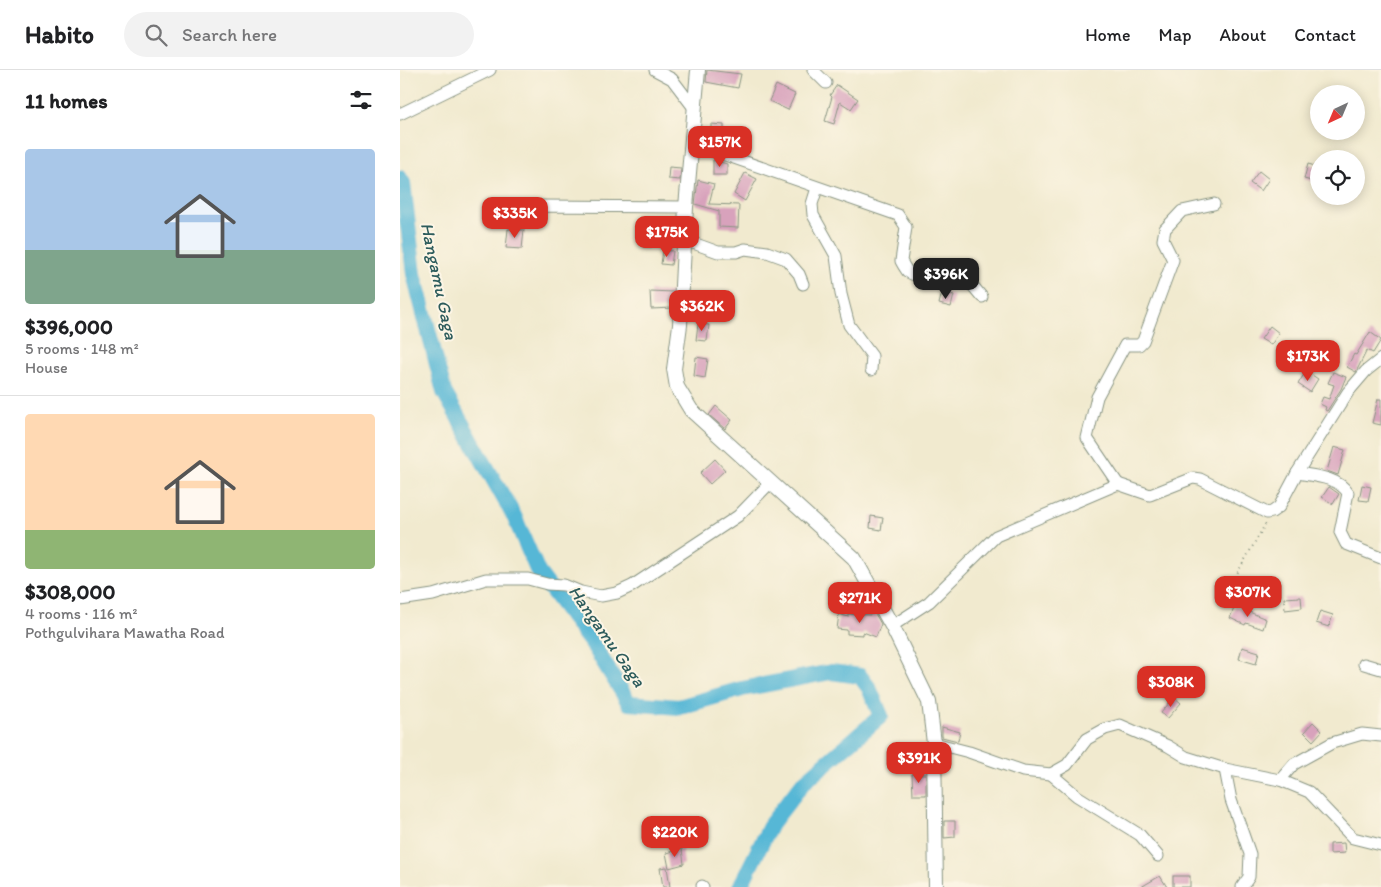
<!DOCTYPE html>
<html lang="en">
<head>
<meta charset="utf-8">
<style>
	body { margin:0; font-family:Itim,sans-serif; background:#f2f2f2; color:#202124; height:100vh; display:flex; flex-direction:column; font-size:19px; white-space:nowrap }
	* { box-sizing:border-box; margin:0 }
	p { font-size:16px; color:#757577 }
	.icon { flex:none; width:28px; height:28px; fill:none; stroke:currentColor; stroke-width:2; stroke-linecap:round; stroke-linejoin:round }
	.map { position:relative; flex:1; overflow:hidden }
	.side { display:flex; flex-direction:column; background:#fff; width:400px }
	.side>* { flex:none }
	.needle { width:32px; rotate:224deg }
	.controls { position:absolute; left:910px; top:15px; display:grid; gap:10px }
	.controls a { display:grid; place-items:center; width:55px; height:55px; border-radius:50%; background:#fff; box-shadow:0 2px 12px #0003; font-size:25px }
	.price { position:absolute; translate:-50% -42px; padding:0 11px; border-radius:10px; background:#d93025; color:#fff; font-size:16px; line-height:32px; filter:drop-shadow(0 1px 2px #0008) }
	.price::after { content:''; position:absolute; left:50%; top:30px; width:15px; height:11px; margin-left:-8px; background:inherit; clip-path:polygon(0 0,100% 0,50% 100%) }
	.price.on { background:#222; color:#fff }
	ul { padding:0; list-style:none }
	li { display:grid; align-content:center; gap:10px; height:265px; padding:0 25px }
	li+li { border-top:1px solid #e0e0e0 }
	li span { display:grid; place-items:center; height:155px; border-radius:5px; color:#555 }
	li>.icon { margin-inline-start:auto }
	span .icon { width:90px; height:90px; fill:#fffc; stroke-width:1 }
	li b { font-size:21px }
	h2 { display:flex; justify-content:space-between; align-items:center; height:60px; padding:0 25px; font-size:21px }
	header { display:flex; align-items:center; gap:30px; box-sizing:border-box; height:70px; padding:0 25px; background:#fff; border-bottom:1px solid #e0e0e0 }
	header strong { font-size:24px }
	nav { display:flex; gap:28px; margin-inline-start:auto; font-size:18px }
	.search { width:350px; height:45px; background:#f2f2f2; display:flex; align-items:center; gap:12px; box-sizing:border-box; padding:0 18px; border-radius:28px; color:#757577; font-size:19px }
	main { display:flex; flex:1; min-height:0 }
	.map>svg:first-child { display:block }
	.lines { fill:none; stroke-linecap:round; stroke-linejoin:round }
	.river { stroke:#57b7d6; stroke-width:16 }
	.building { fill:#d8a2bc }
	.minor-casing { stroke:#889482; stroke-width:13 }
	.tertiary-casing { stroke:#889482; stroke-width:16 }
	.path { stroke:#889482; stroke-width:2; stroke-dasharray:1 4; stroke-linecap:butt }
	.minor { stroke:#fff; stroke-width:11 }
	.tertiary { stroke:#fff; stroke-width:14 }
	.labels { text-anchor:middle; stroke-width:4; stroke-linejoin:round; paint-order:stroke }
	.water-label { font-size:18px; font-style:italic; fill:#2d5c5c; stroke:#fcf5e5 }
</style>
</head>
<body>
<header>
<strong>Habito</strong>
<div class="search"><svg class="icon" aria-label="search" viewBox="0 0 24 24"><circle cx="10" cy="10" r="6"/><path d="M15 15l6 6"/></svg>Search here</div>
<nav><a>Home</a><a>Map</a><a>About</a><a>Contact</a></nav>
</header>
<main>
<section class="side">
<h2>11 homes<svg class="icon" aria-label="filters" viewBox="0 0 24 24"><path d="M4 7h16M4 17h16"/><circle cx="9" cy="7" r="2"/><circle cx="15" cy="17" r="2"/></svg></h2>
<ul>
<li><span style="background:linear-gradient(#a9c7e8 65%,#7fa58c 0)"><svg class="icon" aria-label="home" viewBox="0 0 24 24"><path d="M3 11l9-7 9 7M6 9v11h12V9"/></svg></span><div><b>$396,000</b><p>5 rooms · 148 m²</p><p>House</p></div></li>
<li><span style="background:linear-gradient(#ffd9b3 75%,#8fb573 0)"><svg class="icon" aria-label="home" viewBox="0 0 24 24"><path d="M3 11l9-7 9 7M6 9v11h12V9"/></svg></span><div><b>$308,000</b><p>4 rooms · 116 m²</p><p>Pothgulvihara Mawatha Road</p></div></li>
</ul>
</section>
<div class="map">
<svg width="981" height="817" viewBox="0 0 981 817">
	<rect width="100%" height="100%" fill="#fcf5e5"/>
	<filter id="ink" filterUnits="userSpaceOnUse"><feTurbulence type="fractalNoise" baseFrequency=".02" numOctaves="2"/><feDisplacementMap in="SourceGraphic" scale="10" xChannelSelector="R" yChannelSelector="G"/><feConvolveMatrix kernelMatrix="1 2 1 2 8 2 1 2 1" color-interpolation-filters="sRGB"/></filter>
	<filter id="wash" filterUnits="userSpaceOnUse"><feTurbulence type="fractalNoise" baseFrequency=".0096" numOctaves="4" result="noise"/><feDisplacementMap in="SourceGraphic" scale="20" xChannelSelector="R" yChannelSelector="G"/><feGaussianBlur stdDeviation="1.12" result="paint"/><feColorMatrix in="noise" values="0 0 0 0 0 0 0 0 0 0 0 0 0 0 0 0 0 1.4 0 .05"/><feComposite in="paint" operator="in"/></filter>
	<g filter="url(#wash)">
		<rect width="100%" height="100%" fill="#f1eacf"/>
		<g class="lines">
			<!-- river -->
			<polyline class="river" points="0,108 3,113 14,204 44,322 114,446 138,502 195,578 229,633 279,637 342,619 431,602 460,606 469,618 481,646 403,713 371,754 340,817"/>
		</g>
		<g id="blocks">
			<!-- building -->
			<g class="building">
				<polygon points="307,0 341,4 338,18 306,12"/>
				<polygon points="376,15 395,24 388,40 369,31"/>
				<polygon points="437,15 458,29 451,39 440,32 434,54 425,51 432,27 430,25"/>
				<polygon points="311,54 324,55 324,68 311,68"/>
				<polygon points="313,90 327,94 327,105 313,105"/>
				<polygon points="908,94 919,97 919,113 904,109"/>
				<polygon points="269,97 281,98 280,110 268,109"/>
				<polygon points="859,101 869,109 861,121 850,113"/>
				<polygon points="345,103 357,109 345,131 334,124"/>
				<polygon points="298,110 314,114 309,134 339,135 338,158 319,157 319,141 295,134"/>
				<polygon points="108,159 124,160 122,179 106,178"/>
				<polygon points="242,162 252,162 252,177 243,177"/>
				<polygon points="263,180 273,181 271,195 261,194"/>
				<polygon points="250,221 273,222 272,238 251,239"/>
				<polygon points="542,222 554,225 551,237 539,234"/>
				<polygon points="298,254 309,255 307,271 296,270"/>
				<polygon points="870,256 879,263 871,275 861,269"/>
				<polygon points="970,262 981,270 973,283 967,280 956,302 947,297 954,284 956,285"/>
				<polygon points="296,287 308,289 305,308 294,306"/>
				<polygon points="906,301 918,309 910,322 898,314"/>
				<polygon points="933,302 946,307 941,319 927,341 925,340 926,337 920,334 923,327 929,329 934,315 928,313"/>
				<polygon points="978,329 981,329 981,355 972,353"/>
				<polygon points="316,336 332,350 325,359 309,345"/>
				<polygon points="934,377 945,380 938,405 927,401"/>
				<polygon points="315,389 325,400 310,414 300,403"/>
				<polygon points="962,415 971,417 968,431 959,430"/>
				<polygon points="929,417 939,424 933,434 922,427"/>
				<polygon points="471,446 483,448 481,460 470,458"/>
				<polygon points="901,527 902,538 885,540 884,528"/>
				<polygon points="835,536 866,549 863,559 846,553 845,555 830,548"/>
				<polygon points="920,541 933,545 929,557 916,553"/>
				<polygon points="474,542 481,554 476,567 463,562 463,565 447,564 447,560 437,559 439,544 448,547 448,544 470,545"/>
				<polygon points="842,577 859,582 856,594 839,589"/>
				<polygon points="774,627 781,633 768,648 761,643"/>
				<polygon points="913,652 922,661 913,671 904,662"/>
				<polygon points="542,657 560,662 558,671 542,667"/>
				<polygon points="512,704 526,704 526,725 513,725"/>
				<polygon points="544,751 555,751 555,767 544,768"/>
				<polygon points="944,773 945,783 930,784 930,774"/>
				<polygon points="282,779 284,794 269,798 266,783"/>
				<polygon points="267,797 270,817 263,817 260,798"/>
				<polygon points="760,806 767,817 741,817"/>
				<rect x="773" y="806" width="17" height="11"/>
			</g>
		</g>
	</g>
	<g filter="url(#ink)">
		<use href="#blocks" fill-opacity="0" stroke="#889482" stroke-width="1"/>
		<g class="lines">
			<defs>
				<g id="minor">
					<polyline points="255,0 272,9 294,38"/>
					<polyline points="413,0 426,13"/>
					<polyline points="0,44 90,0"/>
					<path d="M290,78l24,3 184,64 8,12 -5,34c1,2 4,7 6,10 13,11 36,-1 51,5 11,3 17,13 24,21"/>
					<polyline points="417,118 412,134 413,145 436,186 441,224 449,255 472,286 471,300"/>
					<polyline points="135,141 141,136 286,137"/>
					<polyline points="285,170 318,182 336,182 345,179 367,182 386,189 399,204 403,214"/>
					<path d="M897,403c17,3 41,4 51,20l-8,39 6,12 35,14"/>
					<polyline points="718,414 687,368 697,327 725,275 739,275 743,271 773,190 763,170 765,159 782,141 814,134"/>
					<polyline points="0,530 33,525 86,509 128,509 147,514 164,515 181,522 201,526 217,523 232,516 338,446 371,412"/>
					<polyline points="492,556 529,532 596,466 718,414 750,425 793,408 800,409 867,443 872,442 879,437 897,403 948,322 966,301 981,289"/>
					<polyline points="964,594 981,599"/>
					<polyline points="534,673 569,682 623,701 651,704 667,695 687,669 705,659 720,655 768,676 786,687 825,699 880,710 909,722 953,768 981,775"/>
					<polyline points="825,699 831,730 850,784 849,807 842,817"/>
					<polyline points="651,704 677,726 740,765 758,786"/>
					<polyline points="880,710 894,694 932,673 962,664 981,666"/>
					<polyline points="302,816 303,817"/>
				</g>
				<polyline id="tertiary" points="298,0 286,137 280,255 274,299 277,317 291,340 454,488 492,556 529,632 534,673 536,817"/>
			</defs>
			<!-- minor casing -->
			<use href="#minor" class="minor-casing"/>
			<!-- tertiary casing -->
			<use href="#tertiary" class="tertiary-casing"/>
			<!-- path -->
			<polyline class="path" points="835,507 866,453"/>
			<!-- minor -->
			<use href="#minor" class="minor"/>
			<!-- tertiary -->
			<use href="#tertiary" class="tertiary"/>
		</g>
	</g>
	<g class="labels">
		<!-- water labels -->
		<g class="water-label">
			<text transform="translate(39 211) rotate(78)" y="6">Hangamu Gaga</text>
			<text transform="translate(207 566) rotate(55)" y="6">Hangamu Gaga</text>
		</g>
	</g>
</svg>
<div class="controls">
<a><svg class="needle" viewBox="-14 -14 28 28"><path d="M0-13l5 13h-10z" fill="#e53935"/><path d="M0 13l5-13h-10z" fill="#757577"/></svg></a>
<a><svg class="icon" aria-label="locate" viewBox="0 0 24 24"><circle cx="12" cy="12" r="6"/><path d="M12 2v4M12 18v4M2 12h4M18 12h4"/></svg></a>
</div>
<b class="price" style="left:320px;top:98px">$157K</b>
<b class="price" style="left:115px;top:169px">$335K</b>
<b class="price" style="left:267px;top:188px">$175K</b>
<b class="price on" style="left:546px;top:230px">$396K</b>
<b class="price" style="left:302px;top:262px">$362K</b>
<b class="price" style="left:908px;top:312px">$173K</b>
<b class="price" style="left:848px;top:548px">$307K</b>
<b class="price" style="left:460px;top:554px">$271K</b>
<b class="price" style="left:771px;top:638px">$308K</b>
<b class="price" style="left:519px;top:714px">$391K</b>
<b class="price" style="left:275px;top:788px">$220K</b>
</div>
</main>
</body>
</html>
